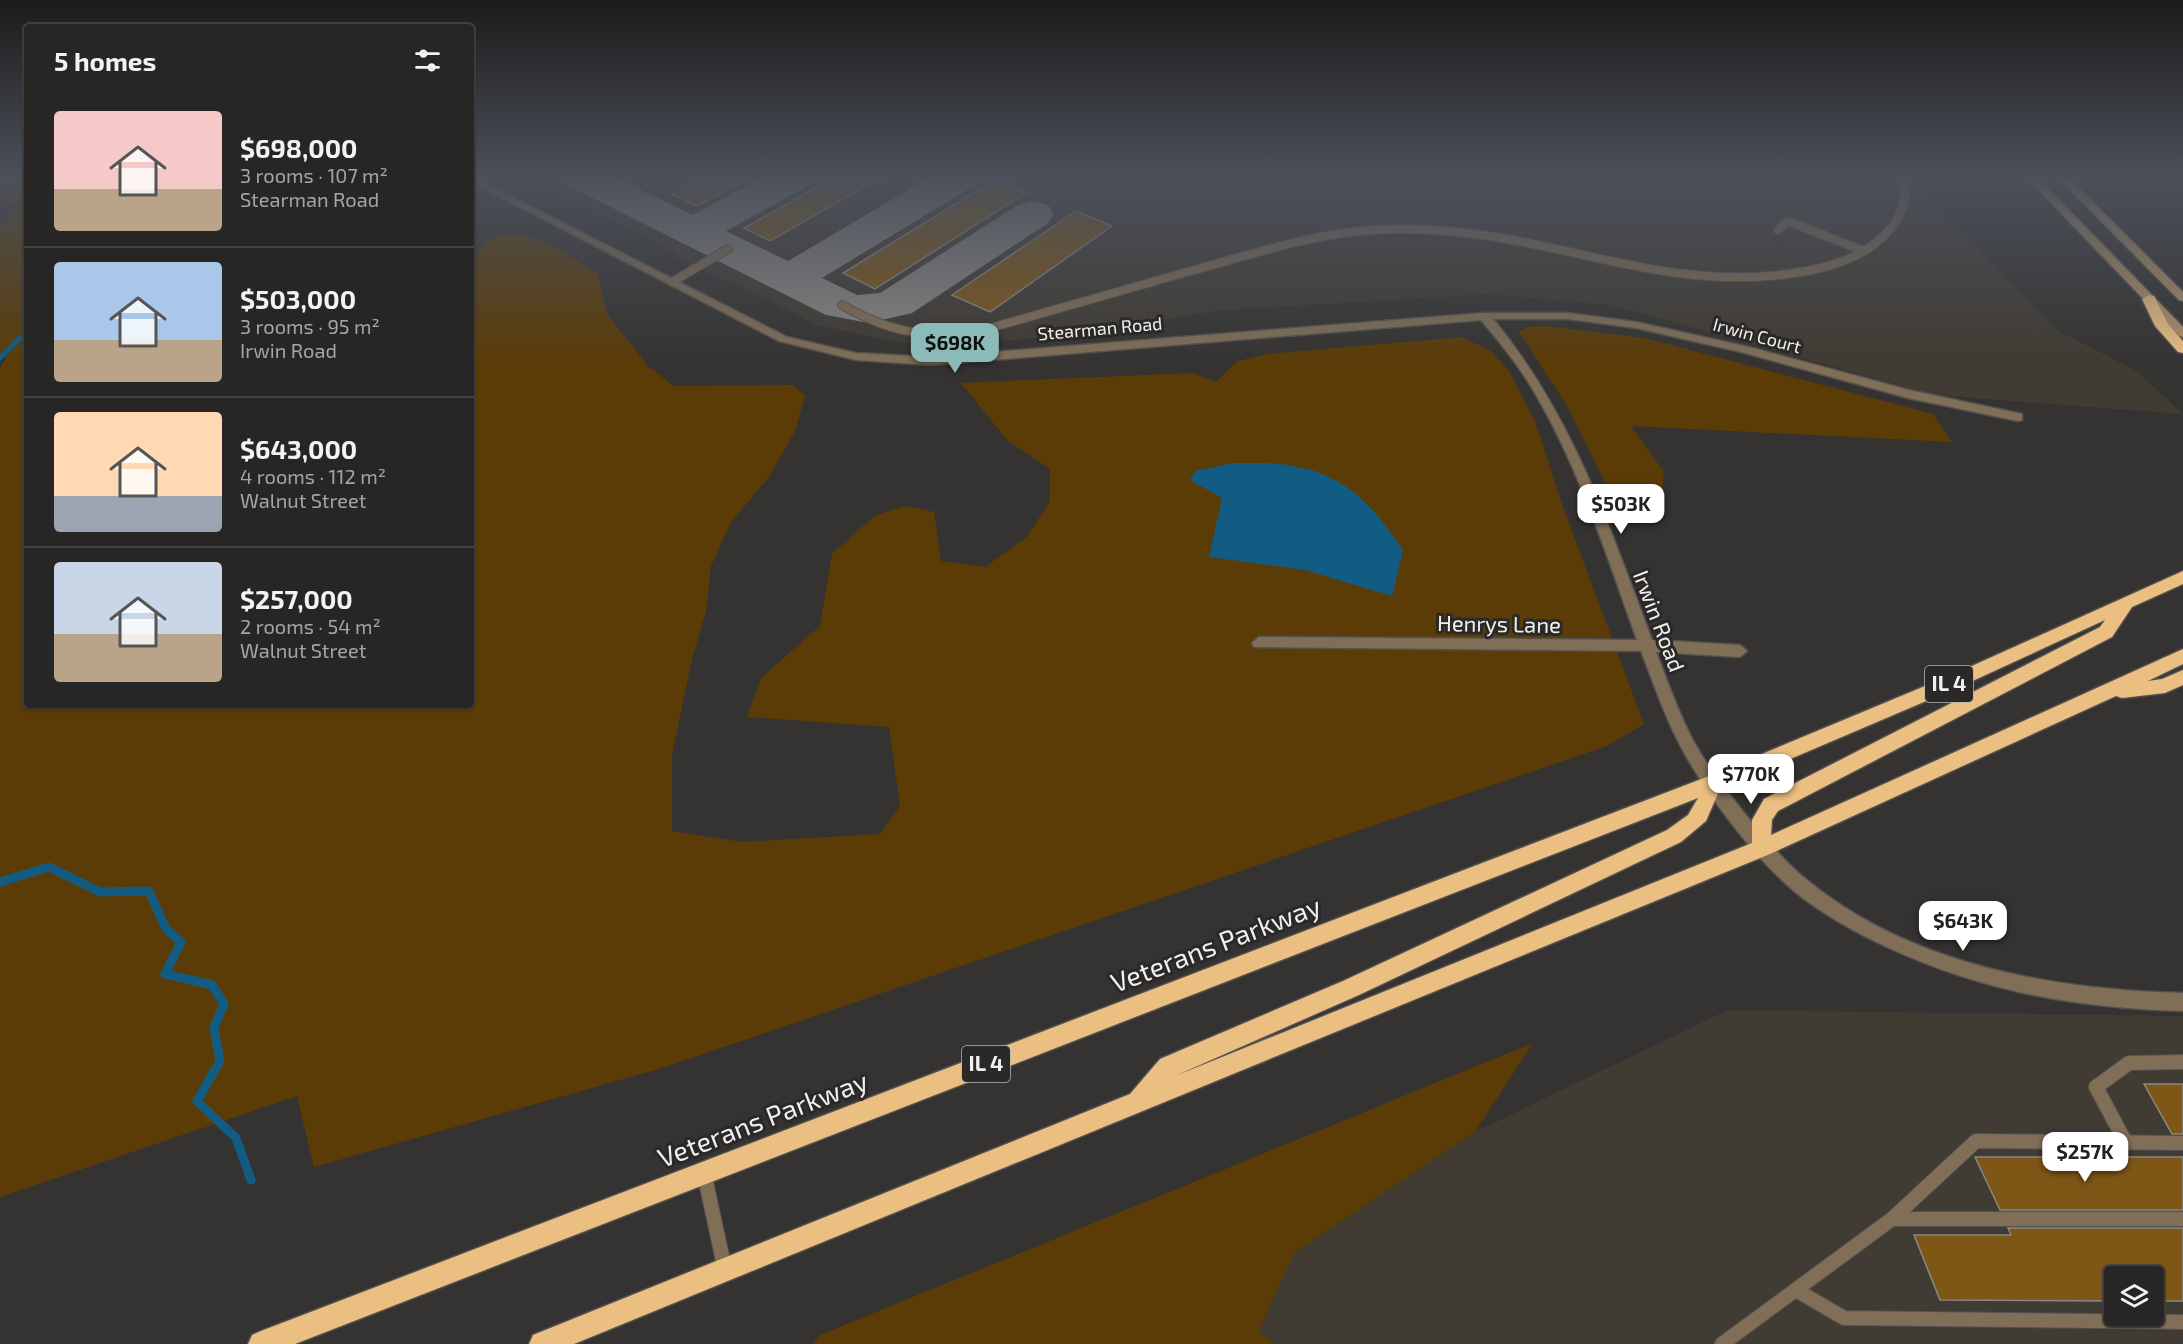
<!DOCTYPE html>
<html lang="en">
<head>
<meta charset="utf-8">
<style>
	body { margin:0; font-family:"Exo 2",sans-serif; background:#302e2d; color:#f1f3f6; height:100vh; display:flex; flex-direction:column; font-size:22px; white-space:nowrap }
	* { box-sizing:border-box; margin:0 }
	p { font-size:20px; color:#a5a5a7 }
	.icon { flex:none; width:33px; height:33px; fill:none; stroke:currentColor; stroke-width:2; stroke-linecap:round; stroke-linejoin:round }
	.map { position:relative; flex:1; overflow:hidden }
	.sheet { position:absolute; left:24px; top:24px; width:450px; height:684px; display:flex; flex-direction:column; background:#282625; border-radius:6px; box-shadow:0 2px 4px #0004,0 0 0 2px #444342 }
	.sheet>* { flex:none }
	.controls { position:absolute; left:2104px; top:1266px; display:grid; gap:12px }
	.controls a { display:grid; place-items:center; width:60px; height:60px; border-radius:6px; background:#282625; box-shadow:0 2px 4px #0004,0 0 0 2px #444342; font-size:30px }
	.price { position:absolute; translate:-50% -51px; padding:0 14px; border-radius:12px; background:#fff; color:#222; font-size:20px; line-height:39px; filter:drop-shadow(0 2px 3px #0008) }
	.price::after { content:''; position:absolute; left:50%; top:36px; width:18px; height:14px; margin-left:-9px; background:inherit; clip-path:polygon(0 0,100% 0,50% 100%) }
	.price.on { background:#8bbbb9; color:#111 }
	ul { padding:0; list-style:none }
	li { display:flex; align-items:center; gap:18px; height:150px; padding:0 30px }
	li+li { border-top:2px solid #444342 }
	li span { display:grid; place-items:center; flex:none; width:168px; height:120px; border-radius:6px; color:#555 }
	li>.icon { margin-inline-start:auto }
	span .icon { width:72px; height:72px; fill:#fffc; stroke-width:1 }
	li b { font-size:26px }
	h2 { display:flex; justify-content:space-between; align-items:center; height:72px; padding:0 30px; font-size:26px }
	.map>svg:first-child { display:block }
	.built { fill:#403b33; fill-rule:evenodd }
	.green { fill:#5b3c07 }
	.water { fill:#125c83 }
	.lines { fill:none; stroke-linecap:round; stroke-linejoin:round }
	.stream-far1 { stroke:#125c83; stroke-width:5 }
	.stream { stroke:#125c83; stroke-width:9 }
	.taxiway { fill:#888684; fill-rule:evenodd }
	.building { fill:#7e5616; stroke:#8a8886; stroke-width:1.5 }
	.lane-far1-casing { stroke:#53514f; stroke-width:10 }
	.lane-casing { stroke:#53514f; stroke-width:16 }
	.street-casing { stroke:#53514f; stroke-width:3 }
	.secondary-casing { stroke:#53514f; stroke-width:3 }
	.highway-casing { stroke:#53514f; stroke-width:3 }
	.lane-far1 { stroke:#806e57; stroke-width:8 }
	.lane { stroke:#806e57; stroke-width:14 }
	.street { fill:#806e57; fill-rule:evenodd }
	.secondary { fill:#ac8f69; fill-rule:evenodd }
	.highway { fill:#ebbe82; fill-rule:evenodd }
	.labels { text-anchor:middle; stroke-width:6; stroke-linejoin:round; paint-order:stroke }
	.far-street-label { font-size:18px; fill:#f1f0ef; stroke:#2b2927 }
	.shield { fill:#2b2927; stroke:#b6b4b3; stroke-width:1.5 }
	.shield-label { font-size:21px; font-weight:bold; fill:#f1f0ef }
	.street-label { font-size:22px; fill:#f1f0ef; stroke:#2b2927 }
	.near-street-label { font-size:27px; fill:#f1f0ef; stroke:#2b2927 }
</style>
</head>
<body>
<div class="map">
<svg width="2183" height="1344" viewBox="0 0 2183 1344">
	<rect width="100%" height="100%" fill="#353331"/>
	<!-- built -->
	<g class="built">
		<polygon points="523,176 1919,176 1936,204 2058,331 2137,371 2183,414 1934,395 1611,305 1487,294 1224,310 1050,337 946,345 898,342 816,325 730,280 724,281 675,257 676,253"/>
		<path d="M1728,1010l455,6v328h-909l-15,-14 35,-77 181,-121zM2115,1276h39v40h-39z"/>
	</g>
	<!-- green -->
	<g class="green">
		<path d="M0,176h27v529h444v-434c4,-8 9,-23 16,-29 34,-25 82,15 111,32l9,40 41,52 26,20 119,-1 12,11 -10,35 -26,46 -38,45 -20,44 -5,45 -14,48 -20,96v76l70,11 138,-8 20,-28 -11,-79 -142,-10 14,-39 59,-52 12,-72 42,-38 31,-10 29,6 7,49 44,6 42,-30 23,-36v-32l-42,-28 -47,-58 231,-10 24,9 21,-21 31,-7 194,-17 29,14 18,20 26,50 28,86 81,217 -37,22 -945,322 -348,99 -17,-71 -297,101v-829l7,-12 -7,2v-131l20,-21 -20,-4z"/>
		<polygon points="1546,326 1644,338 1933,414 1952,442 1631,426 1664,472 1662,493 1610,493 1568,407 1519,332 1527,327"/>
		<polygon points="1533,1043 1475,1132 1294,1253 1259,1330 1274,1344 812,1344 820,1335"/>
	</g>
	<!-- water -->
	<path class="water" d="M1233,463c19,0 41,-1 60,3 54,9 81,41 110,84l-11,46 -87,-26 -96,-13 13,-59 -32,-18 5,-9z"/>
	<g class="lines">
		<!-- stream-far1 -->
		<g class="stream-far1">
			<polyline points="0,182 27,183"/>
			<polyline points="0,358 27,331"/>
		</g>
		<!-- stream -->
		<polyline class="stream" points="0,882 49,867 100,892 149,891 166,929 181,942 165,974 212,985 224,1004 214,1028 220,1061 197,1101 236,1138 251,1180"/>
		<!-- taxiway -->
		<polygon class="taxiway" points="561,176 613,176 693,215 765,176 815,176 809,185 726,231 788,261 932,176 981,176 975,185 822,278 857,295 880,293 1018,205 1033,201 1048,205 1054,214 1048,223 912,313 869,323 826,315 567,185"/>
	</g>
	<!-- building -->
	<g class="building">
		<polygon points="708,176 753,176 697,206 672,194"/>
		<polygon points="837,176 883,176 770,241 744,228"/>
		<polygon points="996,179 1027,192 875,289 843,273"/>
		<polygon points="1076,211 1112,226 990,312 952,295"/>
		<polygon points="2144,1084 2183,1084 2183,1134 2172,1134"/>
		<polygon points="1975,1157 2183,1157 2183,1210 2000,1210"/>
		<polygon points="2008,1228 2183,1228 2183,1301 2154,1301 2154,1276 2115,1276 2115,1301 1940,1300 1914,1235 2011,1235"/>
	</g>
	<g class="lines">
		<defs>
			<g id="lane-far1">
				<polyline points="1778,230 1788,221 1864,251"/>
				<polyline points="672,282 728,249"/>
				<path d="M842,305c47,27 81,33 134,27 73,-21 145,-41 218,-62 55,-15 109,-33 166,-39 46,-5 91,-1 136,6 102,17 186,51 292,37 30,-4 61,-11 85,-29 24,-18 36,-39 31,-69"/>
			</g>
			<g id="lane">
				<polyline points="2126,1143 2096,1087 2129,1063 2183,1062"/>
				<polyline points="704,1173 725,1270"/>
				<polyline points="1892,1219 1976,1141 2183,1143"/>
				<polyline points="1796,1290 1844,1318 2183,1322"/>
				<polyline points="1722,1344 1892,1219 2183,1219"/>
			</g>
			<path id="street" d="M471,176l316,161 69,16 75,4 553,-44h84l68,9 113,25 160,43 113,24v6l-4,1 -110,-23 -167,-46 -105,-24 -68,-9h-75c79,95 116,207 159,321l88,5 7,6 -7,6 -84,-5c12,30 23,63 39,92 14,25 32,47 50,70 20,23 38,47 62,66 103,85 247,110 376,113v18c-106,-3 -199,-19 -296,-64 -32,-15 -65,-33 -93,-56 -39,-33 -83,-91 -108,-135 -19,-33 -31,-69 -45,-105l-387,-4 -2,-4 7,-6 378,3c-29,-80 -55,-164 -97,-238 -16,-30 -37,-56 -59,-82l-550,45 -75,-5 -77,-19 -308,-159z"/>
			<g id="secondary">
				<polygon points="2025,176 2036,176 2183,327 2183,337 2179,336"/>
				<polygon points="2056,176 2067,176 2183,292 2183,301 2179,300"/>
			</g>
			<g id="highway">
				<polygon points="2149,295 2154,296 2168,324 2183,341 2183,353 2178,352 2155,326 2142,299"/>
				<path d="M2183,571v13l-51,23 -20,30 -334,174 -6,9 -1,15 412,-186v15l-35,17 14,-2 21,-9v15l-18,8 -43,5 -6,-2 -346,158 -1196,490h-45l4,-9 597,-241 30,-35 183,-78 324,-151 21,-15 10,-17 -1403,546h-47l4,-9 9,-4 1443,-553 250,-104zM2105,620l-5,7 -336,172 -12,21v23l-577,233 184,-81 322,-153 25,-21 14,-32 246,-105z"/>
			</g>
		</defs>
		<!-- lane-far1 casing -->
		<use href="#lane-far1" class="lane-far1-casing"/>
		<!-- lane casing -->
		<use href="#lane" class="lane-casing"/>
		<!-- street casing -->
		<use href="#street" class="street-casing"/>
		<!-- secondary casing -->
		<use href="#secondary" class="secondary-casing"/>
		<!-- highway casing -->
		<use href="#highway" class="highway-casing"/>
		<!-- lane-far1 -->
		<use href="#lane-far1" class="lane-far1"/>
		<!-- lane -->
		<use href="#lane" class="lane"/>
		<!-- street -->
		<use href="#street" class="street"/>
		<!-- secondary -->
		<use href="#secondary" class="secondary"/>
		<!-- highway -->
		<use href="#highway" class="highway"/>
	</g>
	<!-- sky -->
	<linearGradient id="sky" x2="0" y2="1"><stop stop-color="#1d1c1b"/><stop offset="0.48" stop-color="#4b505a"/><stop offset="1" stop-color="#4b505a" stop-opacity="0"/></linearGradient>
	<rect width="2183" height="364" fill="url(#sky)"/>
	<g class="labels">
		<!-- far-street labels -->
		<g class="far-street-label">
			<text transform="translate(1100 329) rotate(-5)" y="6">Stearman Road</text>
			<text transform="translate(1757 336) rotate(15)" y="6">Irwin Court</text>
		</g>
		<!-- shield labels -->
		<g class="shield">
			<rect x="1925" y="666" width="48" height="36" rx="4.5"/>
			<rect x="962" y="1046" width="48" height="36" rx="4.5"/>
		</g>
		<g class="shield-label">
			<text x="1949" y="691">IL 4</text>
			<text x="986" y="1071">IL 4</text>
		</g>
		<!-- street labels -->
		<g class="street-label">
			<text transform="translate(1659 621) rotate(69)" y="8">Irwin Road</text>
			<text transform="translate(1499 624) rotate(1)" y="8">Henrys Lane</text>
		</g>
		<!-- near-street labels -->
		<g class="near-street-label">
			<text transform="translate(1216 945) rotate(-21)" y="9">Veterans Parkway</text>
			<text transform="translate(763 1120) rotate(-21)" y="9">Veterans Parkway</text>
		</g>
	</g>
</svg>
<div class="controls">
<a><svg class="icon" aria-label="layers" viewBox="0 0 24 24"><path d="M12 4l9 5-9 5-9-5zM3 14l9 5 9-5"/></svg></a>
</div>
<b class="price on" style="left:955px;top:374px">$698K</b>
<b class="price" style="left:1621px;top:535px">$503K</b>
<b class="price" style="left:1751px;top:805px">$770K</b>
<b class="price" style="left:1963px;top:952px">$643K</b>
<b class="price" style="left:2085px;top:1183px">$257K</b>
<section class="sheet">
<h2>5 homes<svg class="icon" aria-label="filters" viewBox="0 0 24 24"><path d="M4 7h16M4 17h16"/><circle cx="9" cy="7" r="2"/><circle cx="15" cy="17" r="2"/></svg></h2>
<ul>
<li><span style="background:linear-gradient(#f6c9c9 65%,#b9a48a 0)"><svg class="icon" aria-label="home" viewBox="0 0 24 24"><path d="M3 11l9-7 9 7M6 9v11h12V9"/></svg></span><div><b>$698,000</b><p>3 rooms · 107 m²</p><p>Stearman Road</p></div></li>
<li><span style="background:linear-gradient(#a9c7e8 65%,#b9a48a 0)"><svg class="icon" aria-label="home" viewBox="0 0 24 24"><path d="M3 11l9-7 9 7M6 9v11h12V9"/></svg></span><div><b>$503,000</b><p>3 rooms · 95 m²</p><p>Irwin Road</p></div></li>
<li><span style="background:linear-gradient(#ffd9b3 70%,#9aa5b1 0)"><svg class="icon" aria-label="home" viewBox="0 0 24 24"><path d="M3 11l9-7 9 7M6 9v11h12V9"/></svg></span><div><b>$643,000</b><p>4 rooms · 112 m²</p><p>Walnut Street</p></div></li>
<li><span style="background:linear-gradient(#c9d6e8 60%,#b9a48a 0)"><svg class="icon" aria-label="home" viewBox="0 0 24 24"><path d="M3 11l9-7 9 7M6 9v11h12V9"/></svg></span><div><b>$257,000</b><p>2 rooms · 54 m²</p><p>Walnut Street</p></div></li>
</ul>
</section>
</div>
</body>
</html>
